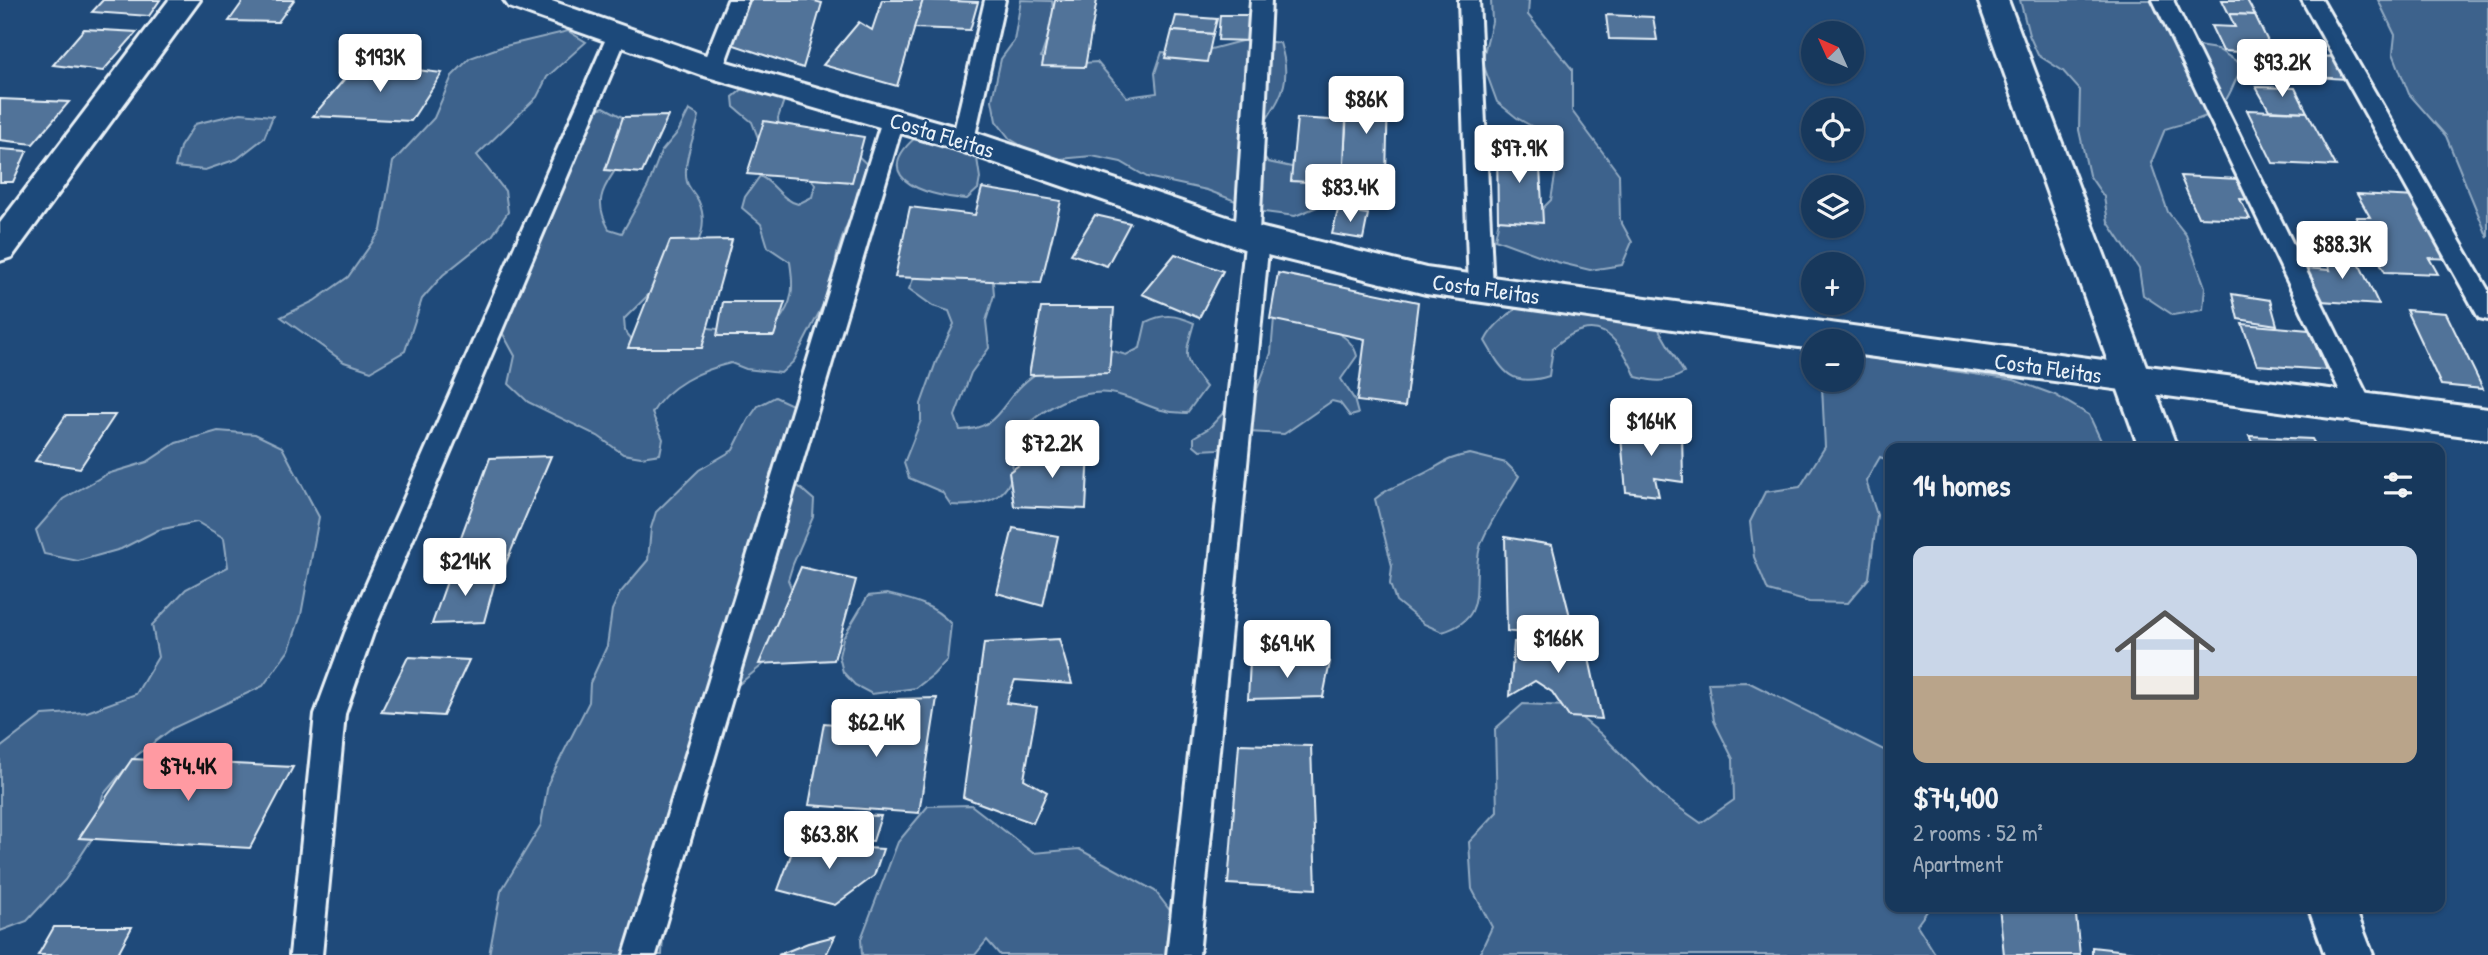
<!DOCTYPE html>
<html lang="en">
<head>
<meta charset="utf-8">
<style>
	body { margin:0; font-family:"Patrick Hand",sans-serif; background:#203f62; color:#f1f3f6; height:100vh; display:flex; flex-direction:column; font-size:26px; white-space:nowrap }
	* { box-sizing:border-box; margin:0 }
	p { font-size:23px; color:#9eacbb }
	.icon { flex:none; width:38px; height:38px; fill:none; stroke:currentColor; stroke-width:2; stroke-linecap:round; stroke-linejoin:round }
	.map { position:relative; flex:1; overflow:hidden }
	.side { position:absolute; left:1885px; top:443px; width:560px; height:469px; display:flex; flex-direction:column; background:#17385c; border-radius:14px; box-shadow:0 2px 5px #0004,0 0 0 2px #365272 }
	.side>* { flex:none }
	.needle { width:46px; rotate:315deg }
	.tools { position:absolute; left:1801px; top:21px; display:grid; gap:14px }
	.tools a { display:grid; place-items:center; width:63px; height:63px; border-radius:50%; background:#17385c; box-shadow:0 2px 5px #0004,0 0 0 2px #365272; font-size:35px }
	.price { position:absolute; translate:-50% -60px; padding:0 16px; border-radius:7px; background:#fff; color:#222; font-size:23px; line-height:46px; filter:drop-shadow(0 2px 4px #0008) }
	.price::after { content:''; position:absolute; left:50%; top:42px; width:21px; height:16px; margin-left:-10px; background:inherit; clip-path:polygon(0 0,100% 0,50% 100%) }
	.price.active { background:#ff9aa2; color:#111 }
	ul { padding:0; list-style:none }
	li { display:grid; align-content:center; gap:14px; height:371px; padding:0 28px }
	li+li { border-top:2px solid #365272 }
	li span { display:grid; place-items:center; height:217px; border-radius:14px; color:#555 }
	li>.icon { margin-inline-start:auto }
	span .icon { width:126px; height:126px; fill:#fffc; stroke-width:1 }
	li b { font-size:30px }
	h2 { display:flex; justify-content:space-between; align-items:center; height:84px; padding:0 28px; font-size:30px }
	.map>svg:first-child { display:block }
	.green { fill:#3c628c; stroke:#92aac2; stroke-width:2 }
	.building { fill:#517399; stroke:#e8f1f8; stroke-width:2 }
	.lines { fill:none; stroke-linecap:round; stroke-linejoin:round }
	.lane-casing { stroke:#e8f1f8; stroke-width:6 }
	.street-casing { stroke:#e8f1f8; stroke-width:6 }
	.secondary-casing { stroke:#e8f1f8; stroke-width:6 }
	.lane { fill:#1f4a7a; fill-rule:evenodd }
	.street { fill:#1f4a7a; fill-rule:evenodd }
	.secondary { fill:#1f4a7a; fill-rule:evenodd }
	.labels { text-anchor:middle; stroke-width:5; stroke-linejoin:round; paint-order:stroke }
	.street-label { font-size:23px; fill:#e8f1f8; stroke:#1f4a7a }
</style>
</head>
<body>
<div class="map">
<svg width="2488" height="955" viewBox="0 0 2488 955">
	<rect width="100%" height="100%" fill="#1f4a7a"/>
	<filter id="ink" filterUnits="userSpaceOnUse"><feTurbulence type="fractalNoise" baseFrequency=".0143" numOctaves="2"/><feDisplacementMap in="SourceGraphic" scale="14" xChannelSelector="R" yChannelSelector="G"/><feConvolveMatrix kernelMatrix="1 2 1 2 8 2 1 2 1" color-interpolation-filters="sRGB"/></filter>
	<g filter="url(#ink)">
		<!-- green -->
		<g class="green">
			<path d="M1021,0l31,1 2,17 -13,39 27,7 29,-2 30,35 30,-4 -2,-20 7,-21 30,2 57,-15 31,4c16,49 -7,59 -26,99l14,20 33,7 25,14 -4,22 -27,11 -31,-4 -57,-22 -60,-13 -26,-15 -29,-6 -32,3 -28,-7 -22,-13 -14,-18 -4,-21 9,-41 13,-18z"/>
			<polygon points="1491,0 1529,0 1528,15 1572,69 1572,111 1619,174 1620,220 1632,242 1622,265 1590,270 1557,262 1495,239 1500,214 1533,218 1551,200 1555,176 1553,154 1542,132 1517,118 1497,102 1482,61 1492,22"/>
			<path d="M2020,0h132l11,7 22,37 32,5 27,17c-10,13 -11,24 -19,35 -12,18 -39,21 -60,28l-14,34 17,49 18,23 19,52 -2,23 -30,5 -30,-20 -4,-26 -31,-47 -4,-25 -15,-22 -10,-45 1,-40 -17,-19 -25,-16 -9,-20z"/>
			<polygon points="2378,0 2488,0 2488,238 2446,136 2409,94 2393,53 2395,35"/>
			<polygon points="568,31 586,42 547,77 537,97 477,155 505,191 508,212 492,236 443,275 422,299 405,351 371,371 344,362 281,317 314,301 348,277 381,230 393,162 434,118 452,76 470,58 501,47"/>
			<path d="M749,84l36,13 -7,21 1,11 77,25 17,16 -28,59 -8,25 -4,26 -11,27 -28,54 -13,12 -35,-4 -15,-6c-30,7 -64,23 -79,50l11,26 -3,15 -19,3 -18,-3 -25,-18 -70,-34 -19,-18 6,-28 -12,-22v-27l87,-196 14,-4 20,11c1,9 5,25 1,34 -12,30 -37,39 -16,77l13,4 26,-47 13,-34 17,-20 11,-22 10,6c-4,20 -17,46 -12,66 2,7 9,13 12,20 7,17 4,33 -5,48l-70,69 1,12 9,11 66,-15 17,2 13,6 47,-12c17,-21 17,-35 13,-61l-22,-15 -7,-23 -19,-16 3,-11 15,-21c16,8 20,23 38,28l14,-7 3,-12 -12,-20 -40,-14 -11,-29 -18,-15 -1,-10z"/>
			<polygon points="241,113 273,116 264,138 237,159 205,170 175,167 180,147 195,124"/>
			<path d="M924,131l51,14 5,33 -2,11 -11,10c-46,-3 -104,-24 -43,-68z"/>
			<path d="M992,269l2,26 -8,26 3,27 -18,25 -16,43 5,14c38,-1 38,-22 62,-45 20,-19 48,-29 72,-40l32,10 14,-7 6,-26c18,-9 30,-7 48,1 -10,35 -12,35 12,64l-19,26c-50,1 -61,-35 -119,-14 -18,7 -46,25 -54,43 -4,9 0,22 -2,32 -5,28 -38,33 -61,31l-9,-13 -33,-14 -5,-15 17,-43v-16l15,-42 18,-38 -5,-13 -16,-5 -24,-17 5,-12z"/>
			<path d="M1536,296l118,25 30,52c-17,10 -29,9 -48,4 -18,-43 -41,-67 -83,-29l-4,28c-38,12 -46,-4 -64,-35 10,-21 32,-32 51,-45z"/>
			<path d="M1274,318c27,6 75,6 83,38l-16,23 13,20 4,15 -8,2 -10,-13 -8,-2 -48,33 -36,-2 -30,17 -18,1 -6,-5v-8l15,-9 17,-18 26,-7 19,-50z"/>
			<polygon points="1862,347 1899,351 1933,368 2014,380 2055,395 2089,415 2103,445 2100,448 1890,448 1890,461 1880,457 1866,481 1877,515 1869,578 1848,603 1809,602 1768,591 1754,557 1750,522 1765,492 1800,487 1825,447 1822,387 1825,380 1852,380 1852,353"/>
			<polygon points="775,397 797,407 791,480 814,500 813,517 793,564 788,580 801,612 787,645 738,685 724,701 664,911 662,955 489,955 501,891 541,825 548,783 589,702 590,683 607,646 612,610 620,593 648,560 651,528 656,512 699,470 733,450 748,420 758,406"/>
			<polygon points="218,431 255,434 282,447 319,517 301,615 289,650 263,686 173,728 136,756 103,795 93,837 65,880 27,921 0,931 0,748 43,715 87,712 136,694 158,657 152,625 186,589 228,567 224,538 197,522 158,530 121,549 78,561 44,554 36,530 63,499 107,474 147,462 176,443"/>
			<path d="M1470,454l36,9 13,13c-11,19 -33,51 -39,71 -10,38 11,71 -38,85l-18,-8 -28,-23 -6,-17 2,-18 -17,-67c14,-12 27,-15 44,-23 20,-9 28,-19 51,-22z"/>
			<path d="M887,594c26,6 46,10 64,30l-4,36 -14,15 -17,13 -44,6 -17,-9 -12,-13 -4,-16 4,-18 25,-42z"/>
			<polygon points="1748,682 1890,753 1890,906 1930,907 1917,925 1936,955 1479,955 1492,927 1472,889 1469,842 1497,812 1495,729 1523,704 1567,706 1601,734 1664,797 1701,823 1734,800 1733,759 1714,721 1708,683"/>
			<polygon points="971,805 1033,853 1079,849 1155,891 1181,925 1179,955 1000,955 987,940 975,955 862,955 861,939 898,842 928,806"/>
		</g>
		<!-- building -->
		<g class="building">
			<polygon points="103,0 160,0 149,16 92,12"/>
			<polygon points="244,0 294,0 278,22 229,21"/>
			<polygon points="750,0 811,0 822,3 803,68 731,44"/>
			<polygon points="882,0 923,0 897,86 823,65 859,22 872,30"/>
			<polygon points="923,0 978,2 970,30 914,28"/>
			<polygon points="1055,0 1097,0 1085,67 1042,66"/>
			<polygon points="2222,0 2247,0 2255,15 2229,14"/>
			<polygon points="2229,14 2255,15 2274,54 2223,51 2211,26 2235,27"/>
			<polygon points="1220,15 1253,15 1251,41 1218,40"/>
			<polygon points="1606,15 1653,17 1657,40 1609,39"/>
			<polygon points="1176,16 1217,19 1213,34 1172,31"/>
			<polygon points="84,29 137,32 103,71 53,65"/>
			<polygon points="1172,31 1213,34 1207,62 1165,58"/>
			<polygon points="2274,54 2335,57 2346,79 2284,75"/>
			<polygon points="358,63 442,73 411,121 313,116"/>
			<polygon points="2256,87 2295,88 2307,112 2269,110"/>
			<polygon points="1348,97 1388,99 1386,175 1343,173"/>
			<polygon points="0,99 69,102 33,144 0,140"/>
			<polygon points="2247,110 2307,112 2336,166 2273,163"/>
			<polygon points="668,116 642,173 605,170 623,117"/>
			<polygon points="1297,118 1346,121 1343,184 1291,181"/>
			<polygon points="764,121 864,137 852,182 747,174"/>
			<polygon points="1497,147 1539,149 1543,223 1498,220"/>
			<polygon points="0,149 27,151 13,182 0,182"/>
			<polygon points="2180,176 2239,179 2249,200 2240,199 2250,219 2198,217"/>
			<polygon points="982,188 1061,201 1041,283 895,277 910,207 975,215"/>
			<polygon points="2357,194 2417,197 2453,259 2429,258 2438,274 2385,272 2356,217 2370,217"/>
			<polygon points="1338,210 1368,214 1363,239 1332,234"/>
			<polygon points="1095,215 1130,223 1107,266 1071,254"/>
			<polygon points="732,240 702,348 628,348 670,241"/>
			<polygon points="1175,254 1223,271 1199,318 1142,294"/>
			<polygon points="2322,254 2355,255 2379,305 2321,301 2306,268 2330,270"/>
			<polygon points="1278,273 1418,302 1405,407 1357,401 1365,339 1270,319"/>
			<polygon points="2232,294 2270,300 2277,325 2238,319"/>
			<polygon points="723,302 785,302 774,336 717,336"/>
			<polygon points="1041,308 1114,308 1109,373 1029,375"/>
			<polygon points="2406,310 2446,313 2483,389 2441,385"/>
			<polygon points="2242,324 2309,330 2326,370 2257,365"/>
			<polygon points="66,415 115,415 80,468 35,461"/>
			<polygon points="1620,426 1682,432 1683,482 1655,478 1659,496 1626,492"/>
			<polygon points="2249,436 2312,439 2317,448 2255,448"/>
			<polygon points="1042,449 1089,451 1086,509 1014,506 1009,472"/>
			<polygon points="551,456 503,570 450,567 490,458"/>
			<polygon points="1013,528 1058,536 1043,606 997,593"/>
			<polygon points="1505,537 1552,545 1576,640 1507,631"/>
			<polygon points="801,567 856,580 834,660 759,664"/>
			<polygon points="451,570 497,574 484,622 432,624"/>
			<polygon points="1059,639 1072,684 1015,680 1006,703 1037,707 1024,779 1047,792 1033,823 963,797 984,643"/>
			<polygon points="1514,642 1586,644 1602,719 1569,717 1552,692 1535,681 1510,696"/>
			<polygon points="408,657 469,660 443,716 381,712"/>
			<polygon points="1250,661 1330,662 1323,697 1248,699"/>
			<polygon points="937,698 919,813 809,805 824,723 845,725 898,699"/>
			<polygon points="1239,744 1311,746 1316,889 1228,884"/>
			<polygon points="132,759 293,767 250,848 79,838"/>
			<polygon points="834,814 881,816 873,841 827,839"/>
			<polygon points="795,844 883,849 874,876 835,905 778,890"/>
			<polygon points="1999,906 2075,906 2080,955 2004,955"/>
			<polygon points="54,927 132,927 117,955 38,955"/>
			<polygon points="835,936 826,955 778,955 808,943"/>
			<polygon points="2092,947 2162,955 2092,955"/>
		</g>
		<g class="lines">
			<defs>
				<g id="lane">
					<polygon points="728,0 748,0 723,68 719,73 705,73 701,68"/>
					<polygon points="985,0 1005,0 974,140 971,145 963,148 955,145 952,140"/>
					<polygon points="1251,0 1271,0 1259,232 1265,234 1269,240 1199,955 1167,955 1245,245 1239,243 1235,237"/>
					<polygon points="1459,0 1479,0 1493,289 1489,295 1481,298 1473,295 1469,289"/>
					<polygon points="2153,0 2173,0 2374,409 2370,416 2361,419 2352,416"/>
					<polygon points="2302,0 2322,0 2488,290 2488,320 2479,318"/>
					<polygon points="618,27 625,29 628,34 373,633 345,714 322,955 290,955 315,714 345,633 608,34 611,29"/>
					<polygon points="893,112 901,115 904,120 656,955 624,955 882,120 885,115"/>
				</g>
				<g id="street">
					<polygon points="1978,0 2008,0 2177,448 2139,448"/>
					<polygon points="2308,906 2354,906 2373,955 2325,955"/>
				</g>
				<g id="secondary">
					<polygon points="169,0 200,0 12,257 0,261 0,223"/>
					<polygon points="504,0 549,0 723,61 974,132 1251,225 1426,268 2132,364 2488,409 2488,439 1852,354 1852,341 1813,341 1813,349 1426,294 1247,250 952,148 701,75 509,7"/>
				</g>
			</defs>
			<!-- lane casing -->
			<use href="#lane" class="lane-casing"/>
			<!-- street casing -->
			<use href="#street" class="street-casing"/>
			<!-- secondary casing -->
			<use href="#secondary" class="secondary-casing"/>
			<!-- lane -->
			<use href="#lane" class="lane"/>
			<!-- street -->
			<use href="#street" class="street"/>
			<!-- secondary -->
			<use href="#secondary" class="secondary"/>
		</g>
	</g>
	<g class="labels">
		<!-- street labels -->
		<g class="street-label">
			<text transform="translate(942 135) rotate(17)" y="8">Costa Fleitas</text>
			<text transform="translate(1486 289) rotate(8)" y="8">Costa Fleitas</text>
			<text transform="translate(2048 368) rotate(8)" y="8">Costa Fleitas</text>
		</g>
	</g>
</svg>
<div class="tools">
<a><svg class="needle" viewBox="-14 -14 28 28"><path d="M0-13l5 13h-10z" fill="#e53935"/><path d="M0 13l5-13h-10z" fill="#9eacbb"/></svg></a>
<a><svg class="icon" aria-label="locate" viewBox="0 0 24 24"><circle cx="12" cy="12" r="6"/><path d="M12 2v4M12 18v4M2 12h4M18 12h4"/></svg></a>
<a><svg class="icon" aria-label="layers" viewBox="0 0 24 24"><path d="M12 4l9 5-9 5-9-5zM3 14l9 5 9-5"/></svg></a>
<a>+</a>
<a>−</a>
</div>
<b class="price" style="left:380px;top:94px">$193K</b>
<b class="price" style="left:2282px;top:99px">$93.2K</b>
<b class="price" style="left:1366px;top:136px">$86K</b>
<b class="price" style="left:1519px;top:185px">$97.9K</b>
<b class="price" style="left:1350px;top:224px">$83.4K</b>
<b class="price" style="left:2342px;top:281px">$88.3K</b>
<b class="price" style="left:1651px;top:458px">$164K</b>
<b class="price" style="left:1052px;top:480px">$72.2K</b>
<b class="price" style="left:465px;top:598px">$214K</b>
<b class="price" style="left:1558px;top:675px">$166K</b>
<b class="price" style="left:1287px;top:680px">$69.4K</b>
<b class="price" style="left:876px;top:759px">$62.4K</b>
<b class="price active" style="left:188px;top:803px">$74.4K</b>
<b class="price" style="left:829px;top:871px">$63.8K</b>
<section class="side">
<h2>14 homes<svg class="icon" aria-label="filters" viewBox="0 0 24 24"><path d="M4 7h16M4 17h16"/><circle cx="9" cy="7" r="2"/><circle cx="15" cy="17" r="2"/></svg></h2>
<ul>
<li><span style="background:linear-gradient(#c9d6e8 60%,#b9a48a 0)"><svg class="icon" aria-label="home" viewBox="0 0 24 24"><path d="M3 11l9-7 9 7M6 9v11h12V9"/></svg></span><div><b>$74,400</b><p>2 rooms · 52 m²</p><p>Apartment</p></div></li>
</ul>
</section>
</div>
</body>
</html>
